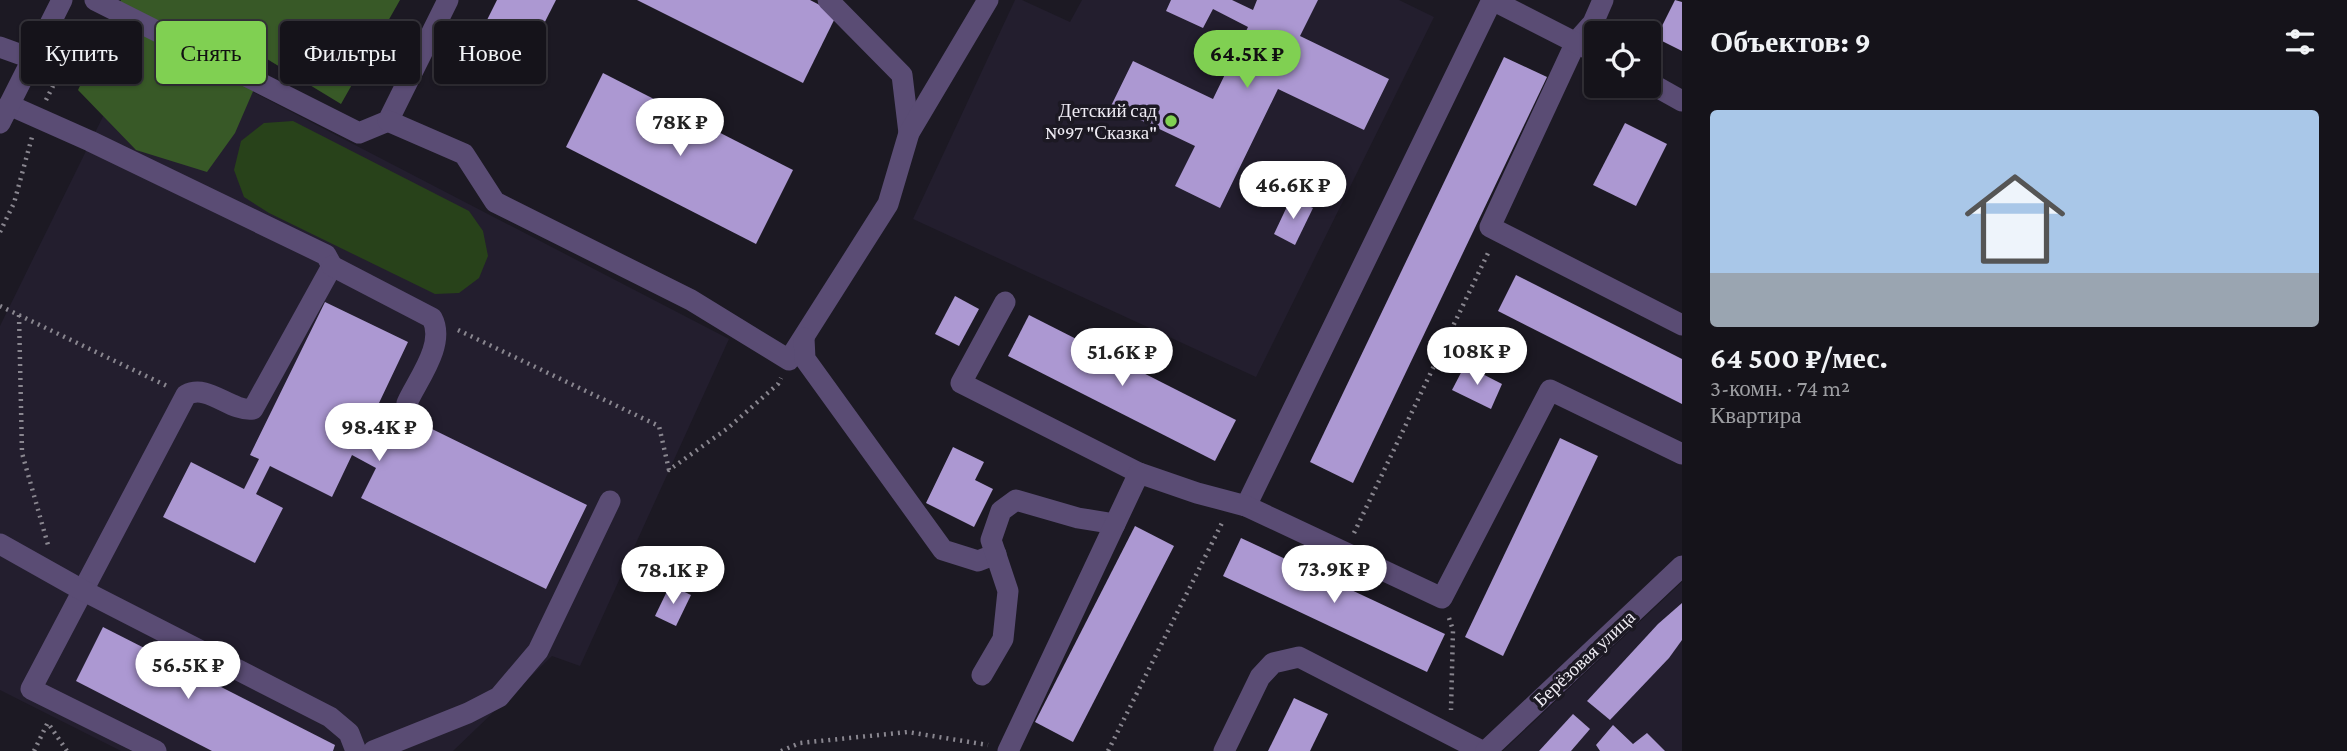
<!DOCTYPE html>
<html lang="ru">
<head>
<meta charset="utf-8">
<style>
	body { margin:0; font-family:"Crimson Pro",serif; background:#222027; color:#f1f3f6; height:100vh; display:flex; flex-direction:column; font-size:26px; white-space:nowrap }
	* { box-sizing:border-box; margin:0 }
	p { font-size:23px; color:#9d9ea2 }
	.icon { flex:none; width:38px; height:38px; fill:none; stroke:currentColor; stroke-width:2; stroke-linecap:round; stroke-linejoin:round }
	.map { position:relative; flex:1; overflow:hidden }
	.panel { display:flex; flex-direction:column; background:#15131a; width:665px }
	.panel>* { flex:none }
	.guide { position:absolute; left:21px; top:21px; width:665px; height:63px; display:flex; gap:14px }
	.controls { position:absolute; left:1584px; top:21px; display:grid; gap:14px }
	.controls a { display:grid; place-items:center; width:77px; height:77px; border-radius:7px; background:#15131a; box-shadow:0 2px 5px #0004,0 0 0 2px #343239; font-size:35px }
	.price { position:absolute; translate:-50% -60px; padding:0 16px; border-radius:24px; background:#fff; color:#222; font-size:23px; line-height:46px; filter:drop-shadow(0 2px 4px #0008) }
	.price::after { content:''; position:absolute; left:50%; top:42px; width:21px; height:16px; margin-left:-10px; background:inherit; clip-path:polygon(0 0,100% 0,50% 100%) }
	.price.selected { background:#80d052; color:#111 }
	ul { padding:0; list-style:none }
	li { display:grid; align-content:center; gap:14px; height:371px; padding:0 28px }
	li+li { border-top:2px solid #343239 }
	li span { display:grid; place-items:center; height:217px; border-radius:7px; color:#555 }
	li>.icon { margin-inline-start:auto }
	span .icon { width:126px; height:126px; fill:#fffc; stroke-width:1 }
	li b { font-size:30px }
	h2 { display:flex; justify-content:space-between; align-items:center; height:84px; padding:0 28px; font-size:30px }
	.pill { padding:0 24px; border-radius:7px; background:#15131a; box-shadow:0 2px 5px #0004,0 0 0 2px #343239; font-size:24px; line-height:63px }
	.pill.selected { background:#80d052; color:#111 }
	main { display:flex; flex:1; min-height:0 }
	.map>svg:first-child { display:block }
	.built { fill:#231e2e }
	.green { fill:#28421a }
	.forest { fill:#385927 }
	.building { fill:#ac98d2 }
	.lines { fill:none; stroke-linecap:round; stroke-linejoin:round }
	.path { stroke:#89868f; stroke-width:4.5; stroke-dasharray:2 5; stroke-linecap:butt }
	.minor { stroke:#5a4c74; stroke-width:21 }
	.poi-dot { fill:#80d052; stroke:#1c1923; stroke-width:2.5 }
	.labels { text-anchor:middle; stroke-width:7; stroke-linejoin:round; paint-order:stroke }
	.poi-label { font-size:19px; fill:#efecf4; stroke:#1c1923; text-anchor:end }
	.street-label { font-size:19px; fill:#efecf4; stroke:#1c1923 }
</style>
</head>
<body>
<main>
<div class="map">
<svg width="1682" height="751" viewBox="0 0 1682 751">
	<rect width="100%" height="100%" fill="#1c1923"/>
	<!-- built -->
	<g class="built">
		<polygon points="1015,0 1022,0 1070,22 1082,0 1399,0 1434,17 1256,377 913,219"/>
		<polygon points="143,35 729,339 580,666 552,656 453,751 121,751 0,690 0,326"/>
		<polygon points="1682,582 1682,751 1503,751"/>
	</g>
	<!-- green -->
	<polygon class="green" points="293,121 469,211 483,231 488,256 479,278 459,293 435,294 269,213 244,197 234,170 241,141 264,123"/>
	<!-- forest -->
	<polygon class="forest" points="121,0 400,0 341,104 267,59 235,133 207,172 136,150 78,90"/>
	<!-- building -->
	<g class="building">
		<polygon points="497,0 556,0 521,69 474,46"/>
		<polygon points="637,0 810,0 837,14 803,83"/>
		<polygon points="1171,0 1232,0 1253,10 1257,0 1318,0 1300,36 1389,79 1364,130 1278,89 1220,208 1175,186 1195,146 1111,106 1133,61 1213,99 1248,27 1213,9 1203,28 1166,11"/>
		<polygon points="1675,0 1682,2 1682,51 1656,38"/>
		<polygon points="1504,57 1547,77 1353,483 1310,462"/>
		<polygon points="603,73 793,170 756,244 566,147"/>
		<polygon points="1625,123 1667,144 1636,206 1593,185"/>
		<polygon points="1291,198 1313,208 1295,245 1274,234"/>
		<polygon points="1516,275 1682,359 1682,404 1498,311"/>
		<polygon points="955,296 979,309 959,346 935,334"/>
		<polygon points="325,302 408,342 379,403 587,505 546,589 361,498 376,468 352,455 332,497 270,466 256,494 283,508 255,563 163,517 191,462 244,489 259,459 250,455"/>
		<polygon points="1029,315 1236,420 1215,461 1008,356"/>
		<polygon points="1465,365 1502,384 1491,409 1452,390"/>
		<polygon points="1560,438 1598,456 1503,656 1465,637"/>
		<polygon points="953,447 984,462 975,480 993,489 974,527 926,503"/>
		<polygon points="1135,526 1174,546 1073,742 1035,722"/>
		<polygon points="1241,538 1445,634 1427,672 1223,576"/>
		<polygon points="670,585 691,595 676,626 655,616"/>
		<polygon points="1682,603 1682,640 1669,658 1610,720 1587,701 1658,624"/>
		<polygon points="103,627 335,745 333,751 212,751 76,681"/>
		<polygon points="1294,698 1328,714 1310,751 1268,751"/>
		<polygon points="1573,714 1590,729 1571,751 1539,751"/>
		<polygon points="1613,725 1633,744 1647,733 1665,751 1600,751 1596,745"/>
	</g>
	<g class="lines">
		<!-- path -->
		<g class="path">
			<polyline points="46,100 86,20"/>
			<polyline points="0,232 14,203 32,137"/>
			<polyline points="0,306 167,386"/>
			<polyline points="19,315 22,453 48,545"/>
			<polyline points="458,330 659,426 669,470 728,428 778,384 781,378"/>
			<polyline points="1354,533 1489,251"/>
			<polyline points="1449,618 1453,630 1451,710"/>
			<polyline points="50,726 67,751"/>
			<polyline points="34,751 49,720"/>
			<polyline points="781,751 800,743 908,732 988,745"/>
			<polyline points="1108,751 1223,521"/>
		</g>
		<!-- minor -->
		<g class="minor">
			<polyline points="95,0 359,133 388,121 448,0"/>
			<polyline points="828,0 902,75 909,133"/>
			<polyline points="1603,0 1593,23 1576,42 1490,227 1682,325"/>
			<polyline points="0,47 33,59"/>
			<polyline points="1648,82 1682,101"/>
			<path d="M9,105l81,36 236,114 6,11 -79,143c-23,3 -45,-26 -67,-14l-155,294 125,62"/>
			<polyline points="388,121 464,154 495,202 691,300 789,360 888,204 909,133 988,0"/>
			<polyline points="0,123 62,0"/>
			<path d="M332,266l100,52c14,26 -14,61 -25,85"/>
			<polyline points="1005,302 961,383 1139,473"/>
			<polyline points="804,338 805,359 943,550 978,561 996,554"/>
			<polyline points="1246,506 1492,0 1596,53"/>
			<polyline points="0,544 82,590 330,717 349,733 356,751"/>
			<polyline points="982,675 1003,639 1008,591 991,540 1001,511 1016,500 1078,518 1115,524"/>
			<polyline points="373,751 468,713 499,697 538,651 610,501"/>
			<polyline points="1008,751 1139,473 1197,493 1246,506 1442,598 1550,390 1682,454"/>
			<polyline points="1224,751 1260,677 1273,663 1299,657 1482,751"/>
			<polyline points="1486,751 1682,566"/>
		</g>
	</g>
	<!-- markers -->
	<circle class="poi-dot" cx="1171" cy="121" r="7"/>
	<g class="labels">
		<!-- poi labels -->
		<g class="poi-label">
			<text x="1157" y="117">Детский сад<tspan x="1157" dy="22">№97 "Сказка"</tspan></text>
		</g>
		<!-- street labels -->
		<g class="street-label">
			<text transform="translate(1584 658) rotate(-43)" y="7">Берёзовая улица</text>
		</g>
	</g>
</svg>
<div class="controls">
<a><svg class="icon" aria-label="locate" viewBox="0 0 24 24"><circle cx="12" cy="12" r="6"/><path d="M12 2v4M12 18v4M2 12h4M18 12h4"/></svg></a>
</div>
<b class="price selected" style="left:1247px;top:90px">64.5K ₽</b>
<b class="price" style="left:680px;top:158px">78K ₽</b>
<b class="price" style="left:1293px;top:221px">46.6K ₽</b>
<b class="price" style="left:1477px;top:387px">108K ₽</b>
<b class="price" style="left:1122px;top:388px">51.6K ₽</b>
<b class="price" style="left:379px;top:463px">98.4K ₽</b>
<b class="price" style="left:1334px;top:605px">73.9K ₽</b>
<b class="price" style="left:673px;top:606px">78.1K ₽</b>
<b class="price" style="left:188px;top:701px">56.5K ₽</b>
<div class="guide">
<a class="pill">Купить</a>
<a class="pill selected">Снять</a>
<a class="pill">Фильтры</a>
<a class="pill">Новое</a>
</div>
</div>
<section class="panel">
<h2>Объектов: 9<svg class="icon" aria-label="filters" viewBox="0 0 24 24"><path d="M4 7h16M4 17h16"/><circle cx="9" cy="7" r="2"/><circle cx="15" cy="17" r="2"/></svg></h2>
<ul>
<li><span style="background:linear-gradient(#a9c7e8 75%,#9aa5b1 0)"><svg class="icon" aria-label="home" viewBox="0 0 24 24"><path d="M3 11l9-7 9 7M6 9v11h12V9"/></svg></span><div><b>64 500 ₽/мес.</b><p>3-комн. · 74 m²</p><p>Квартира</p></div></li>
</ul>
</section>
</main>
</body>
</html>
